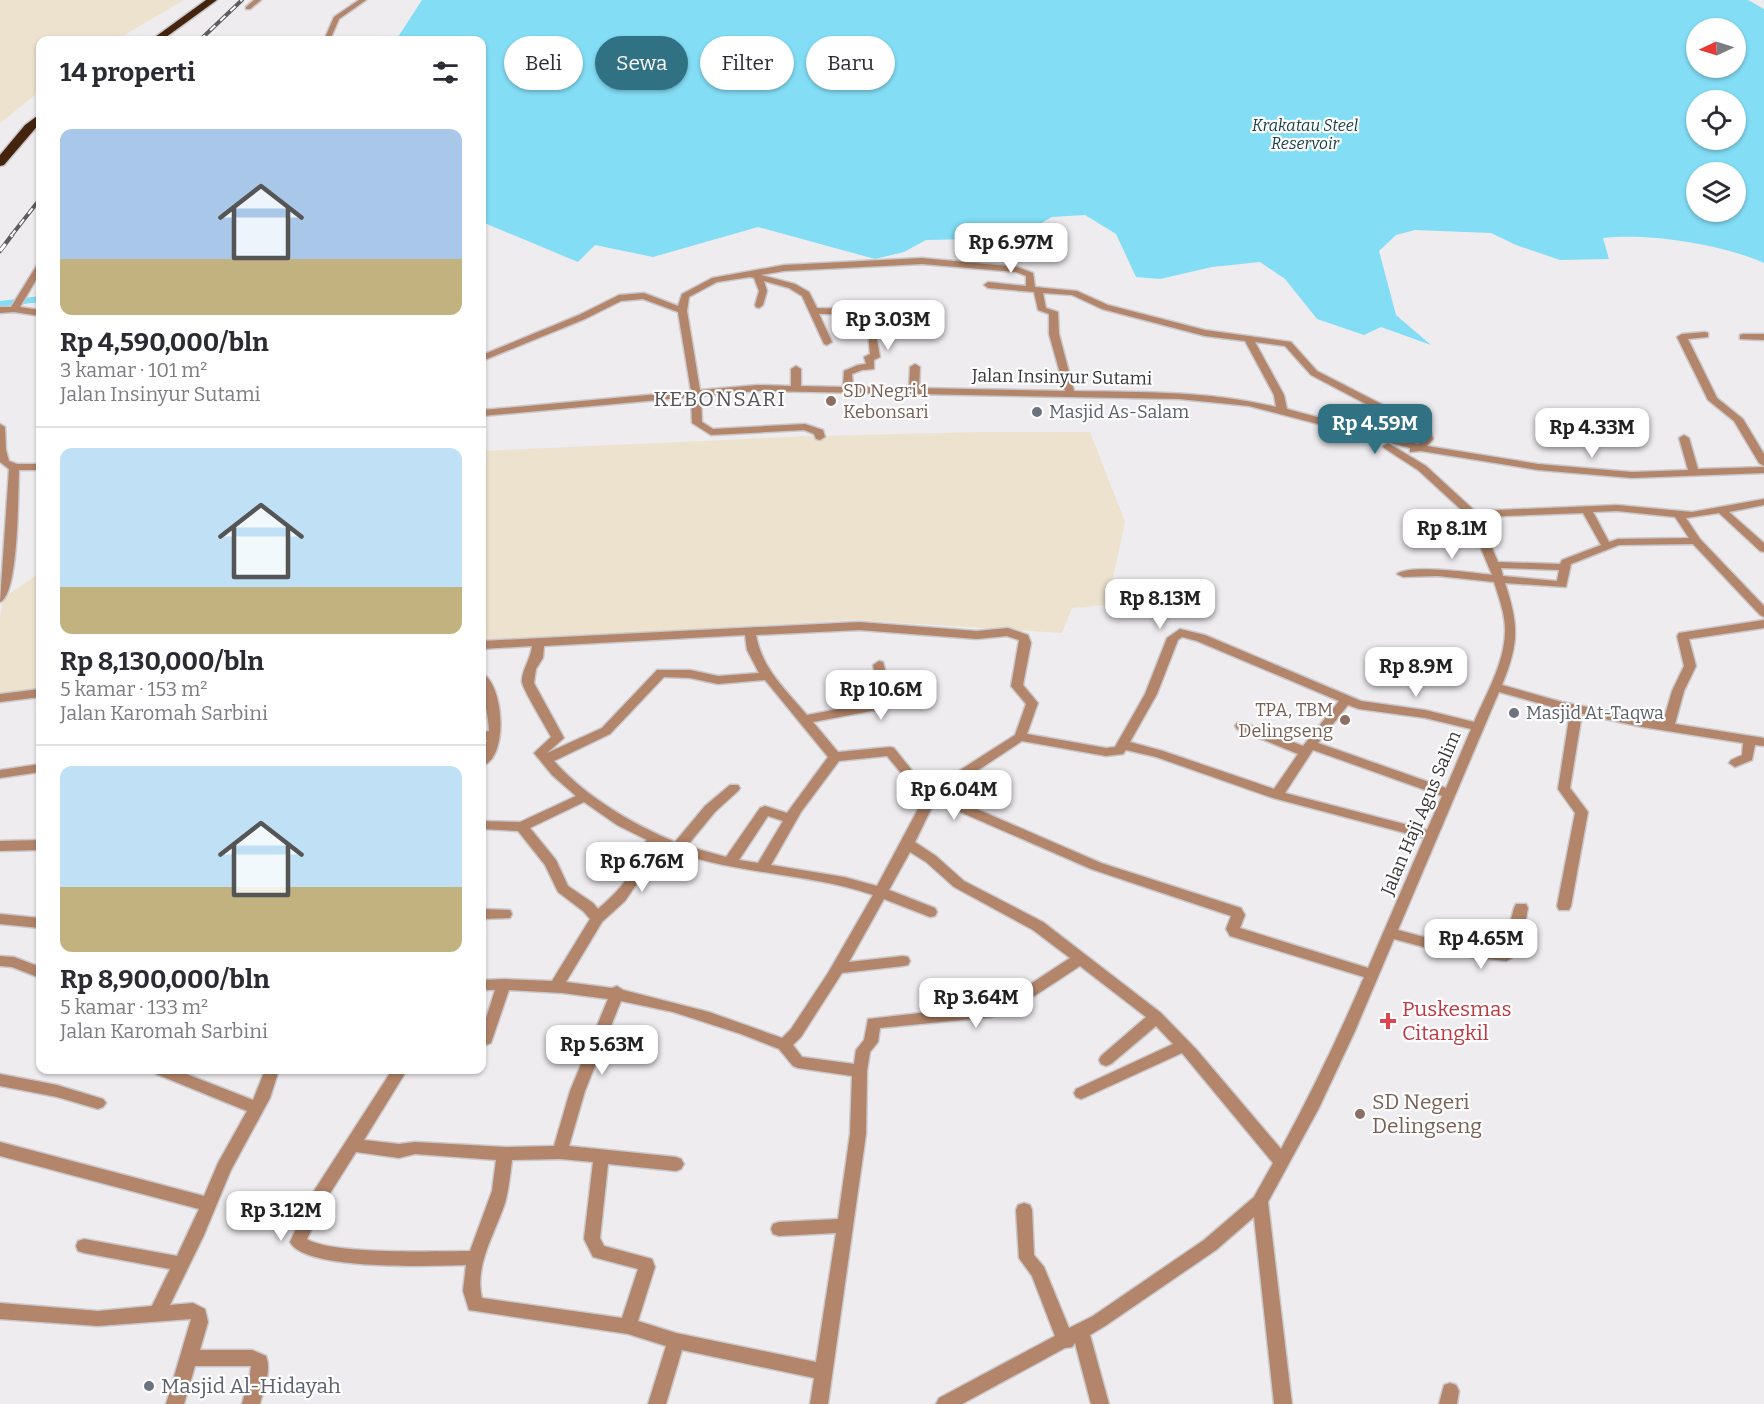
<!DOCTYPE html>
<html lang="id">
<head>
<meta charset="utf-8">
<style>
	body { margin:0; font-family:Bitter,serif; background:#f2f2f3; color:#2b2b33; height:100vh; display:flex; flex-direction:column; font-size:22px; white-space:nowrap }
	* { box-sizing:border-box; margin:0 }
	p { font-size:20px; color:#7c7c81 }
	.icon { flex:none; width:33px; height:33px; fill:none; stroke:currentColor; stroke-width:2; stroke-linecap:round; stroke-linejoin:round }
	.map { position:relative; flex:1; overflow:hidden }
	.details { position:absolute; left:36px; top:36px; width:450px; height:1038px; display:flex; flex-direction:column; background:#fff; border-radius:12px; box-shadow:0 2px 4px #0004 }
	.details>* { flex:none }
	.top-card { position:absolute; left:504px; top:36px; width:570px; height:54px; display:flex; gap:12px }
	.needle { width:39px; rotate:266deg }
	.controls { position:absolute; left:1686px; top:18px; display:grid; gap:12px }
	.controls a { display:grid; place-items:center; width:60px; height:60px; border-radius:50%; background:#fff; box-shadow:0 2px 4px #0004; font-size:30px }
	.price { position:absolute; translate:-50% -51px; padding:0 14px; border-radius:12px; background:#fff; color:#222; font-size:20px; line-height:39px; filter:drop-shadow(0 2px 3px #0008) }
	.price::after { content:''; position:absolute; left:50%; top:36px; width:18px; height:14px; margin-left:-9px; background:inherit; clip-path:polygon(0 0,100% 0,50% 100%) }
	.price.current { background:#307184; color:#fff }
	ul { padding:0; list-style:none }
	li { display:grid; align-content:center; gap:12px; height:318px; padding:0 24px }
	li+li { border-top:2px solid #e1e1e2 }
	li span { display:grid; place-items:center; height:186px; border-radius:12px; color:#555 }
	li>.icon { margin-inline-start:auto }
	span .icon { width:108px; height:108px; fill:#fffc; stroke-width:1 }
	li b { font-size:26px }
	h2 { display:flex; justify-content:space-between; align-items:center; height:72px; padding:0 24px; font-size:26px }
	.tag { padding:0 21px; border-radius:27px; background:#fff; box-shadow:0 2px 4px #0004; font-size:21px; line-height:54px }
	.tag.current { background:#307184; color:#fff }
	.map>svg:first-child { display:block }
	.industrial { fill:#ece2cd }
	.water { fill:#83ddf5; fill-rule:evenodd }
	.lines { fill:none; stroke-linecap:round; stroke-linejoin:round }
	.stream { stroke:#83ddf5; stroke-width:3 }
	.canal { fill:#83ddf5; fill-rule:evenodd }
	.street-casing { stroke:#cac8cb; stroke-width:3 }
	.highway-casing { stroke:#cac8cb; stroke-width:3 }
	.street { fill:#b3856a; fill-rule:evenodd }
	.highway { fill:#45240d; fill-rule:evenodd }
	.rail-far1-casing { stroke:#5d5c5e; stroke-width:4 }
	.rail-casing { stroke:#5d5c5e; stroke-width:4.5 }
	.rail-far1 { stroke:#fff; stroke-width:2; stroke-dasharray:7; stroke-linecap:butt }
	.rail { stroke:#fff; stroke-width:3; stroke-dasharray:9; stroke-linecap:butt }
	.education-dot { fill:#8d6e63; stroke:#fff; stroke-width:2 }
	.worship-dot { fill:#6b7280; stroke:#fff; stroke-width:2 }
	.health-dot { fill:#e0444e; stroke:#fff; stroke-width:2 }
	.labels { text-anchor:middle; stroke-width:4.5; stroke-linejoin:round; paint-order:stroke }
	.far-water-label { font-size:16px; font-style:italic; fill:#143e48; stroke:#fff }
	.street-label { font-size:18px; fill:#373638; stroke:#fff }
	.education-label { font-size:18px; fill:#785e54; stroke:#fff; text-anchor:start }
	.worship-label { font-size:18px; fill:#5b616d; stroke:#fff; text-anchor:start }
	.quarter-label { font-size:21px; letter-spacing:1.5px; fill:#575458; stroke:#fff }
	.near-health-label { font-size:21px; fill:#be3a42; stroke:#fff; text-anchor:start }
	.near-education-label { font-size:21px; fill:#785e54; stroke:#fff; text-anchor:start }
	.near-worship-label { font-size:21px; fill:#5b616d; stroke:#fff; text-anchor:start }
</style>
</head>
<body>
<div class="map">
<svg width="1764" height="1404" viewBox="0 0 1764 1404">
	<rect width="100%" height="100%" fill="#efecf0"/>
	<!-- industrial -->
	<g class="industrial">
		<polygon points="0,0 184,0 116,40 40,40 40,91 0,123"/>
		<polygon points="984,432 1090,432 1125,522 1107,605 1072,608 1062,633 855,620 482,642 482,451 813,436"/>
		<polygon points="40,573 40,689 0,693 0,619 3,598"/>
	</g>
	<!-- water -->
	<path class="water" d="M422,0h1326l16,9v254c-43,-19 -115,-30 -161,-25l6,21 -49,1 -44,-15 -25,-12 -76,-3 -19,5 -17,16 17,64 35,30 -50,-18 -17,8 -47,-16 -32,-40 -25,-17 -48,5 -52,12 -24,-2 -20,-43 -31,-19 -33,2 -37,21 -89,2 -22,12 -29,7 -117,-32 -105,30 -58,-12 -17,17 -96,-40v-182h-86zM1696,28h40v40h-40zM1696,100h40v40h-40zM1696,172h40v40h-40z"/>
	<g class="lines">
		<!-- stream -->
		<polyline class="stream" points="38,299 40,291"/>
		<!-- canal -->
		<polygon class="canal" points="40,296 40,302 0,307 0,301"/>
		<defs>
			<g id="street">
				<polygon points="254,0 261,0 250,9 246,9 246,7"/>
				<polygon points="359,0 366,0 339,19 330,40 324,40 334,17"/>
				<path d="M922,258l95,9 16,6 2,14 42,4 31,14 97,25 86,12 26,29 113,58 3,10 -6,7 111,18 94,8 56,-2 -9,-32 5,-3 5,3 9,31 66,-2v6l-132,5 -94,-8 -117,-19 -11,1v-4l-161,-42 -70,-7 -421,-8 -57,5 1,26 11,7 92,-5 18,6 2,7 -5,3 -4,-1 -2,-5 -10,-4 -93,5 -19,-12 -1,-26 -209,19v-6l209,-19 -13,-79 -35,-13 -22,2 -36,18 -103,42v-6l97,-40 40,-20 25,-2 34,13 4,-12 30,-16 72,-13zM922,264l94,8 10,4v10l-38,-4 -4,3 4,3 46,4 4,18 11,4v20l16,57 -146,-3 1,-21 -5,-3 -5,3 -1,21 -56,-1 -1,-13 10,-4 12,-1v-9l6,-3 -5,-28 -14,-6 -6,-14 -38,-1 -8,-16 -14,-8 -34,-9 23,-4zM750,277l4,1 5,13 -4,14 1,2 3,1 4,-3 4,-14 -3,-10 25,7 13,8 22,48 3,1 5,-3 -13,-28h29l6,13 14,5 2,22 -6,3 2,7 -8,1 -14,6 -1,16 -42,-1v-17l-5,-3 -5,3v17l-33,-1 -58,5 -13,-79 2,-14 28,-15zM1043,293l29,2 30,14 103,27 40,5 29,54 2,12c-66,-16 -134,-15 -202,-16l-15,-57 -1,-22 -12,-4zM1255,342l30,4 26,29 110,58 2,6 -5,5 -131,-35 -3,-14z"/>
				<polygon points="37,265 40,265 40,273 20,307 40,310 40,316 14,312 0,313 0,307 11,307"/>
				<polygon points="1705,332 1708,333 1708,337 1688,339 1717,398 1743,419 1764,454 1764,466 1759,463 1734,421 1708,400 1677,337 1682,334"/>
				<polygon points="1743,334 1764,334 1764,340 1740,339 1740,335"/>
				<path d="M0,424l5,3 1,23 3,11 8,3h23v6h-21c-1,22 0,126 -19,132l9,-133 -9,-7z"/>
				<path d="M1388,443l38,23 49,45 142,-6 75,7 72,-13v6l-35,7 35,31v9l-4,-1 -41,-38 -33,5 14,21 64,67v11l-4,-2 -67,-71 -74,1 -48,19 -5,23 -61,-4c14,43 14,60 -3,102l60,17 101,20 9,-31 12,-25 -7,-30 2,-3 85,-13v8l-75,11 7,27 -12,25 -9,33 89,14v8l-9,-1 -3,15 -17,7 -6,-4 2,-3 11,-5 1,-12 -101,-16 -60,-13 -12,74 18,24 -17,94 -2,4h-10l-2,-4 18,-93 -17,-24 12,-77 -71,-20 -101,238 55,15 50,5 11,-42 2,-4h10l2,4c-4,16 -4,48 -22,53l-53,-6 -59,-16 -39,92 -36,77 -51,94 24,202h-18l-20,-187 -38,33 -111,76 -15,9 19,69h-18l-16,-61 -3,4 -7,1 -103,56h-26l3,-6 116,-62 -23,-60 -13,-18 -3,-48 2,-5 6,-2 6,2 2,5 2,45 10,12 25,61 24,-12 111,-76 50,-43 19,-34 -91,-110 -96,44 -5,2 -5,-2 -2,-4 2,-4 97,-45 -17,-18 -45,38 -5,2 -5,-2 -2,-4 2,-4 45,-39 -66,-51 -61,40 -28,11 -111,11 -2,14 -8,10 -3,19 -1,63 -38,270h-18l4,-26 -132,-28 -16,54h-18l18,-58 -38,-12 -159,-24 -6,-19 3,-26c-31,1 -162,6 -176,-23l22,-48 80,-124h15l-43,70 35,4 16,-2 90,5 49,-1 16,-55 38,-92 -46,-6 -53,-3 -18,53 -5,2 -4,-2v-12l13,-41h-13v-10l22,-1 48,2 38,-62 -7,-8 -25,-19 -13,-27 -27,-34 -36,-2v-8l38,1 56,-26 -24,-21 -18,-22 17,-16c-5,-10 -28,-47 -29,-55 -1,-11 9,-23 10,-36l-50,3v-8l377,-19 118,9 31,-3 20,7 3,8 -8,42 15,18 -11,31 79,14 9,-1 30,-53 22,-56 13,-9 25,6 156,66 64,9 49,12c12,-28 30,-58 31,-89 1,-17 -6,-35 -11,-51l-56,-6 -35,1 -6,-3c13,-10 76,-1 95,1l-25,-60 -49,-45 -34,-22 -1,-2zM1617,511l58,6 14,21 -71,1 -9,3 -16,-30zM1583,513l18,32 -39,15 -2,4 -62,-2 -19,-45zM1501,568l58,2 -2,11 -54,-5zM859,630l118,9 30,-3 12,4 -8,46 15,18 -11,31 -83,53 -18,-15 -20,-25 -4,-1 -52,5 -25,-30 79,-15 2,-3 -11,-42 -4,-1 -6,4 8,36 -74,14c-21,-25 -45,-46 -51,-80zM745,635l2,15 12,23 -41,3 -28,-6h-33l-55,58 -55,25 17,-15 -30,-55 2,-14 7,-11 1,-12zM1182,637l15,4 142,60 -36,45 -58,-23h-8l-2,3 2,3 61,25 -24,35 -111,-38 -33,-9 27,-48 21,-54zM664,677l26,1 28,6 47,-4 63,77 -41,56 -22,-7 -5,2 -34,49 -39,-11 28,-34 23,-21 2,-3 -2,-3h-8l-25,21 -30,36c-44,-19 -88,-44 -121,-81l56,-27zM1348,705l11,4 66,9 46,11 -25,59 -128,-45zM1022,741l84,15 17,-2 3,-4 30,7 117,41 151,40 -56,130 -128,-40 5,-13 -4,-7 -140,-45 -159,-69zM1313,750l129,46 -15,34 -142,-37zM887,756l19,23 19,17 -48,90 -33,-9 -73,-12 30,-53 38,-51zM935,801l156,68 140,47 -5,13 4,7 134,41c-25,59 -53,116 -83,172l-85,-100 -35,-36 -118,-91 -79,-41 -28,-25 -21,-14zM584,802l33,23 30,15 -10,11c0,23 -23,44 -39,58l-5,-6 -25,-17 -12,-26 -26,-32zM768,816l15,5 -25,42 -19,-3zM658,845c68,30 145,26 215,50l-45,78 -37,56 -9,9 -73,-26 -86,-22 -6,-4 -5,2 -46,-6 36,-60 23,-21 15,-22 11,-17v-10zM910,852l16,10 28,25 79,43 37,28 -61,40 -19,7 -122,14 -4,21 -8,10 -2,14 -52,-7 -9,-12 8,-8 41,-64 61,-7 5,-1 2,-4 -2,-4 -5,-1 -54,6 35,-63 46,18 5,-1 2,-4 -2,-4 -46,-18zM621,1001l52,11 68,22 38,15 14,17 5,2 54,8 -2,58 -12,85 -59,3 -6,2 -2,5 2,5 6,2 57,-3 -20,129 -140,-29 -38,-12 17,-54 -3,-8 -48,-13 -4,-8 8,-74 68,7 5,-2 3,-5 -3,-5 -5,-2 -107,-11 16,-55zM356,1152l43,6 16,-4 81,6 -4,31 -22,60c-33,0 -138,4 -163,-12l17,-36zM560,1159l33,3 -9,77 9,18 45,12 -16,49 -140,-20c-8,-33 13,-64 23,-95 4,-14 5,-28 7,-43z"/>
				<path d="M482,674c21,7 28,84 0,92v-12l5,-14h-5v-8l7,-1c0,-19 -9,-38 -7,-57z"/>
				<polygon points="40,689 40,697 0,702 0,694"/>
				<polygon points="40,764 40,772 0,778 0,770"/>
				<polygon points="40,840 40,850 0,851 0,841"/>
				<polygon points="482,909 510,910 512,914 510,918 482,919"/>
				<polygon points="0,914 40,918 40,928 0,924"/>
				<polygon points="0,956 14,957 40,967 40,978 12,967 0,966"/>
				<path d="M154,1070h22l77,30 12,-30h14l-9,28 -39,72 -27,65 -34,70 23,-2 12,6 3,13 -8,28h52l14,6c6,15 -3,34 -6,48h-18l8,-30 1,-8h-56l-11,38h-18l25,-85 -93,7 -98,-7v-16l98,8 54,-5 18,-37 -86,-16 -6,-2 -2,-5 2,-5 6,-2 93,17 22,-47 -199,-53v-14l204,54 14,-33 29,-52 -91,-37z"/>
				<polygon points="0,1074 57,1085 103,1099 106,1103 103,1107 98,1109 57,1097 0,1086"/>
				<polygon points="1450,1383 1456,1385 1459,1391 1457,1404 1439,1404 1444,1385"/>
			</g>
			<g id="highway">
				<polygon points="206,0 217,0 162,40 151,40"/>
				<polygon points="40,114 40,123 4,165 0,166 0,155 25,125"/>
			</g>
		</defs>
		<!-- street casing -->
		<use href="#street" class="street-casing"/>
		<!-- highway casing -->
		<use href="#highway" class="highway-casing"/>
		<!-- street -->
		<use href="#street" class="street"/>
		<!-- highway -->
		<use href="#highway" class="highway"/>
		<defs>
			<g id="rail-far1">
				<polyline points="200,40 242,0"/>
				<polyline points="11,236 40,199"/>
			</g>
			<polyline id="rail" points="0,251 12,235"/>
		</defs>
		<!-- rail-far1 casing -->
		<use href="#rail-far1" class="rail-far1-casing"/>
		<!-- rail casing -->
		<use href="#rail" class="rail-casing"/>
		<!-- rail-far1 -->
		<use href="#rail-far1" class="rail-far1"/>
		<!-- rail -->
		<use href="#rail" class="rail"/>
	</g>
	<!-- markers -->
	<g class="education-dot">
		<circle cx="831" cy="401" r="6"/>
		<circle cx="1345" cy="720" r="6"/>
		<circle cx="1360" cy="1114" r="6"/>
	</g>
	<g class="worship-dot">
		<circle cx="1037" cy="412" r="6"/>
		<circle cx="1514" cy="713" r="6"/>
		<circle cx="149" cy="1386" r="6"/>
	</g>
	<path class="health-dot" d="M1385 1012h6v6h6v6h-6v6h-6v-6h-6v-6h6z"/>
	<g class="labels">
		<!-- far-water labels -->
		<g class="far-water-label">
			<text x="1305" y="131">Krakatau Steel<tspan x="1305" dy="18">Reservoir</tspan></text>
		</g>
		<!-- street labels -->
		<g class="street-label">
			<text transform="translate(1062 377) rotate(1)" y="6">Jalan Insinyur Sutami</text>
			<text transform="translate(1421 813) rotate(-67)" y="6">Jalan Haji Agus Salim</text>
		</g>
		<!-- education labels -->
		<g class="education-label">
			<text x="843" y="397">SD Negri 1<tspan x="843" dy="21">Kebonsari</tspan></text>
			<text x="1333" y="716" text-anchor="end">TPA, TBM<tspan x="1333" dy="21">Delingseng</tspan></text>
		</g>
		<!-- worship labels -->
		<g class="worship-label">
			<text x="1049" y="418">Masjid As-Salam</text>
			<text x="1526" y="719">Masjid At-Taqwa</text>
		</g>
		<!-- quarter labels -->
		<g class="quarter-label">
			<text x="720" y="406">KEBONSARI</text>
		</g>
		<!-- near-health labels -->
		<g class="near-health-label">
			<text x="1402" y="1016">Puskesmas<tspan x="1402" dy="24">Citangkil</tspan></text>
		</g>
		<!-- near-education labels -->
		<g class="near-education-label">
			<text x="1372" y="1109">SD Negeri<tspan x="1372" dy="24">Delingseng</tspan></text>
		</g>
		<!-- near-worship labels -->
		<g class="near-worship-label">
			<text x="161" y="1393">Masjid Al-Hidayah</text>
		</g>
	</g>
</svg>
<div class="controls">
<a><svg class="needle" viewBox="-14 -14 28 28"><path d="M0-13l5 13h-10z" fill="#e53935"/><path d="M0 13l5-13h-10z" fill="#7c7c81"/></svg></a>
<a><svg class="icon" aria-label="locate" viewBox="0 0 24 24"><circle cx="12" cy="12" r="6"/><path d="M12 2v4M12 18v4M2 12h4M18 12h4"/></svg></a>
<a><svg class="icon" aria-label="layers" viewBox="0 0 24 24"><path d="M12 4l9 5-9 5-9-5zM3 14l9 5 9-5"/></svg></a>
</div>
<b class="price" style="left:1011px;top:274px">Rp 6.97M</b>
<b class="price" style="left:888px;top:351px">Rp 3.03M</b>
<b class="price current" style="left:1375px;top:455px">Rp 4.59M</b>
<b class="price" style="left:1592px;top:459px">Rp 4.33M</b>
<b class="price" style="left:1452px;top:560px">Rp 8.1M</b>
<b class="price" style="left:1160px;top:630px">Rp 8.13M</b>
<b class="price" style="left:1416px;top:698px">Rp 8.9M</b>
<b class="price" style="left:881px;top:721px">Rp 10.6M</b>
<b class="price" style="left:954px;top:821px">Rp 6.04M</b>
<b class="price" style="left:642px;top:893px">Rp 6.76M</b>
<b class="price" style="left:1481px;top:970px">Rp 4.65M</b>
<b class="price" style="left:976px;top:1029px">Rp 3.64M</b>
<b class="price" style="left:602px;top:1076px">Rp 5.63M</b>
<b class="price" style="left:281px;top:1242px">Rp 3.12M</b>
<div class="top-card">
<a class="tag">Beli</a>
<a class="tag current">Sewa</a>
<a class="tag">Filter</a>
<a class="tag">Baru</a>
</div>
<section class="details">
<h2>14 properti<svg class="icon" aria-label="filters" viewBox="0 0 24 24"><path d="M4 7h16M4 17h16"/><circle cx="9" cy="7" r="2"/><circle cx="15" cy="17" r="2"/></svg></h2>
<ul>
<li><span style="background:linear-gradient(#a9c7e8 70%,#c2b280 0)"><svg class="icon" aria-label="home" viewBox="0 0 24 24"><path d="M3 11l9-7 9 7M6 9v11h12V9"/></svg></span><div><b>Rp 4,590,000/bln</b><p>3 kamar · 101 m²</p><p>Jalan Insinyur Sutami</p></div></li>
<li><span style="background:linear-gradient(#bfe0f5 75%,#c2b280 0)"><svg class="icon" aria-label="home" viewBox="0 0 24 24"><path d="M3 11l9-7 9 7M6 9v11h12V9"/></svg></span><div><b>Rp 8,130,000/bln</b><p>5 kamar · 153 m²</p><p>Jalan Karomah Sarbini</p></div></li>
<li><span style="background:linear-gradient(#bfe0f5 65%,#c2b280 0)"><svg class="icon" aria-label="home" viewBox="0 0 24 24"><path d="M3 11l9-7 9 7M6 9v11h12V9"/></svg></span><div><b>Rp 8,900,000/bln</b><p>5 kamar · 133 m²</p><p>Jalan Karomah Sarbini</p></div></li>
</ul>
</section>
</div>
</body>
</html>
